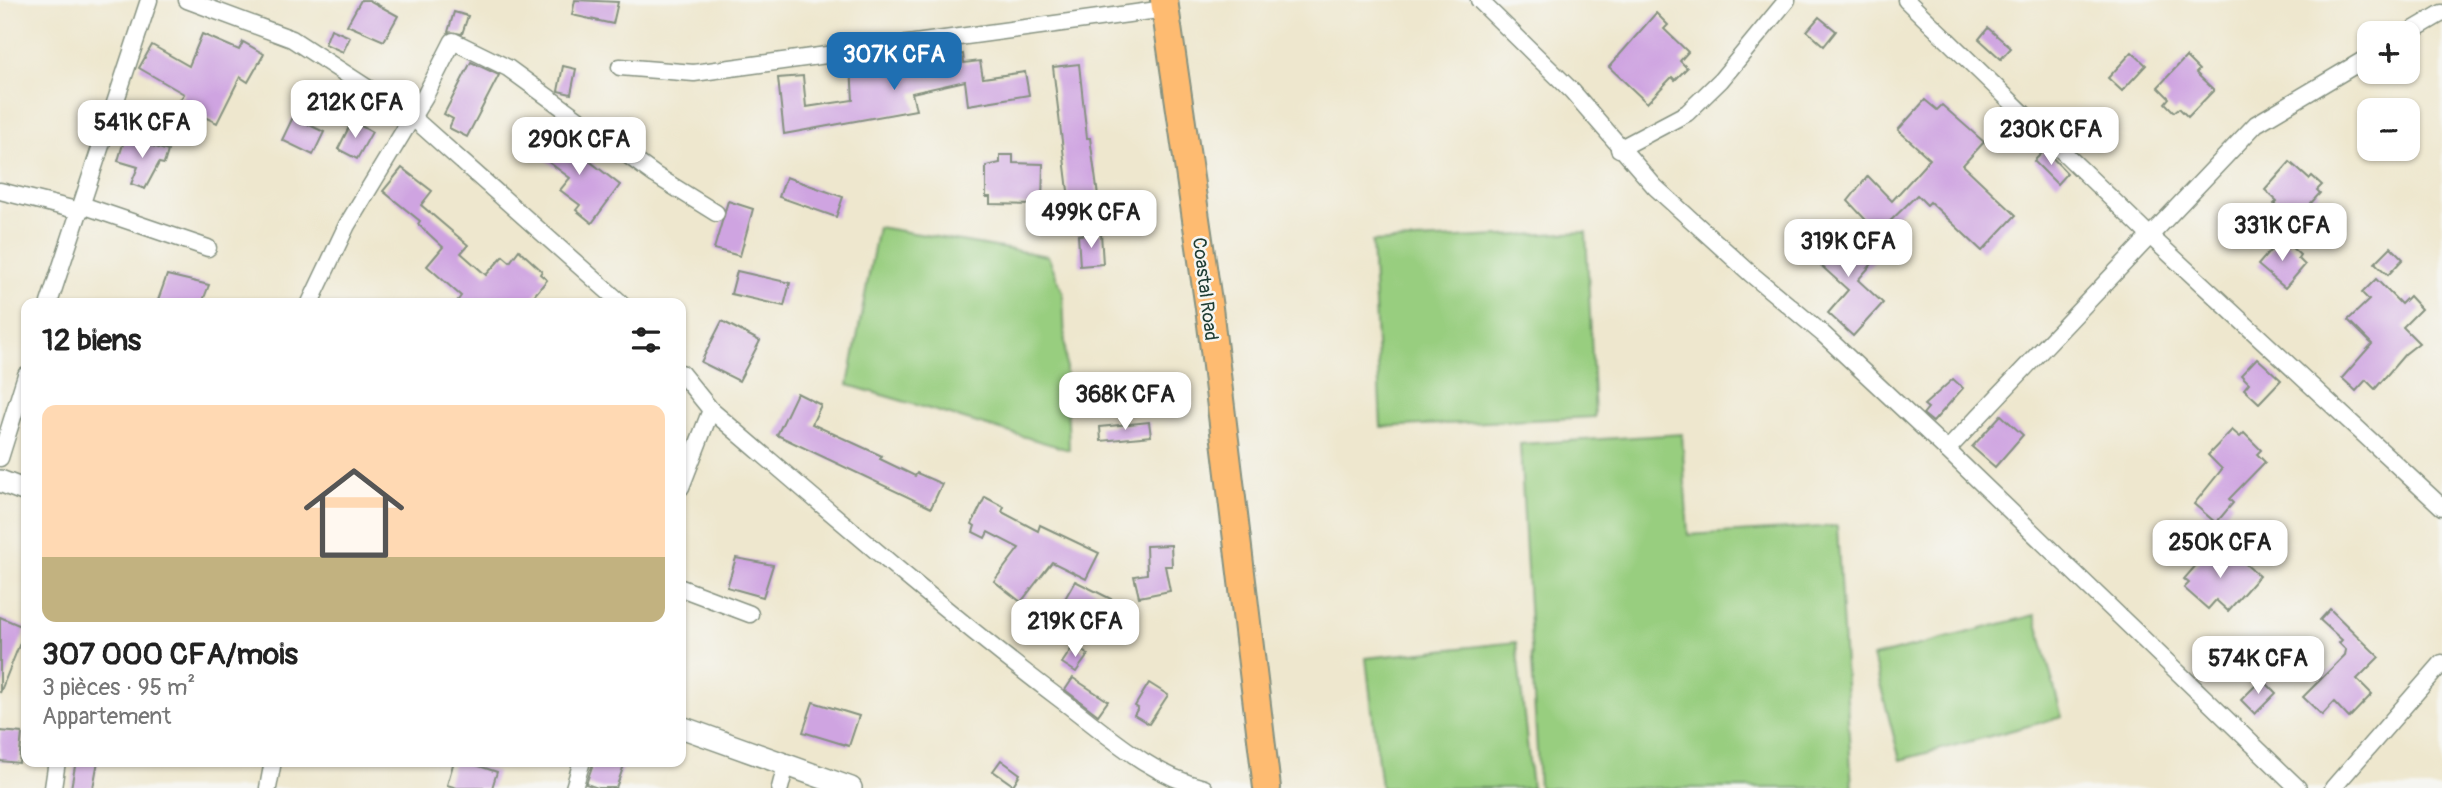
<!DOCTYPE html>
<html lang="fr">
<head>
<meta charset="utf-8">
<style>
	body { margin:0; font-family:Pangolin,sans-serif; background:#f6f6f6; color:#222; height:100vh; display:flex; flex-direction:column; font-size:26px; white-space:nowrap }
	* { box-sizing:border-box; margin:0 }
	p { font-size:23px; color:#767676 }
	.icon { flex:none; width:38px; height:38px; fill:none; stroke:currentColor; stroke-width:2; stroke-linecap:round; stroke-linejoin:round }
	.map { position:relative; flex:1; overflow:hidden }
	.sheet { position:absolute; left:21px; top:298px; width:665px; height:469px; display:flex; flex-direction:column; background:#fff; border-radius:14px; box-shadow:0 2px 5px #0004 }
	.sheet>* { flex:none }
	.fabs { position:absolute; left:2357px; top:21px; display:grid; gap:14px }
	.fabs a { display:grid; place-items:center; width:63px; height:63px; border-radius:14px; background:#fff; box-shadow:0 2px 5px #0004; font-size:35px }
	.price { position:absolute; translate:-50% -60px; padding:0 16px; border-radius:14px; background:#fff; color:#222; font-size:23px; line-height:46px; filter:drop-shadow(0 2px 4px #0008) }
	.price::after { content:''; position:absolute; left:50%; top:42px; width:21px; height:16px; margin-left:-10px; background:inherit; clip-path:polygon(0 0,100% 0,50% 100%) }
	.price.active { background:#1f6fb2; color:#fff }
	ul { padding:0; list-style:none }
	li { display:grid; align-content:center; gap:14px; height:371px; padding:0 21px }
	li+li { border-top:2px solid #e0e0e0 }
	li span { display:grid; place-items:center; height:217px; border-radius:14px; color:#555 }
	li>.icon { margin-inline-start:auto }
	span .icon { width:126px; height:126px; fill:#fffc; stroke-width:1 }
	li b { font-size:30px }
	h2 { display:flex; justify-content:space-between; align-items:center; height:84px; padding:0 21px; font-size:30px }
	.map>svg:first-child { display:block }
	.green { fill:#98ce7f; stroke:#5c865a; stroke-width:2 }
	.building { fill:#cfa4e1 }
	.lines { fill:none; stroke-linecap:round; stroke-linejoin:round }
	.minor-casing { stroke:#869281; stroke-width:19 }
	.tertiary-casing { stroke:#869281; stroke-width:24 }
	.primary-casing { stroke:#869281; stroke-width:30 }
	.minor { stroke:#fff; stroke-width:16 }
	.tertiary { stroke:#fff; stroke-width:21 }
	.primary { stroke:#febb71; stroke-width:26 }
	.labels { text-anchor:middle; stroke-width:5; stroke-linejoin:round; paint-order:stroke }
	.street-label { font-size:19px; fill:#1f3d34; stroke:#f6f6f2 }
</style>
</head>
<body>
<div class="map">
<svg width="2442" height="788" viewBox="0 0 2442 788">
	<rect width="100%" height="100%" fill="#f6f6f2"/>
	<filter id="ink" filterUnits="userSpaceOnUse"><feTurbulence type="fractalNoise" baseFrequency=".0143" numOctaves="2"/><feDisplacementMap in="SourceGraphic" scale="14" xChannelSelector="R" yChannelSelector="G"/><feConvolveMatrix kernelMatrix="1 2 1 2 8 2 1 2 1" color-interpolation-filters="sRGB"/></filter>
	<filter id="wash" filterUnits="userSpaceOnUse"><feTurbulence type="fractalNoise" baseFrequency=".00686" numOctaves="4" result="noise"/><feDisplacementMap in="SourceGraphic" scale="28" xChannelSelector="R" yChannelSelector="G"/><feGaussianBlur stdDeviation="1.57" result="paint"/><feColorMatrix in="noise" values="0 0 0 0 0 0 0 0 0 0 0 0 0 0 0 0 0 1.4 0 .05"/><feComposite in="paint" operator="in"/></filter>
	<g filter="url(#wash)">
		<rect width="100%" height="100%" fill="#eee7ce"/>
		<!-- green -->
		<g class="green">
			<polygon points="878,227 1048,256 1063,292 1069,450 848,385"/>
			<polygon points="1586,232 1595,417 1381,427 1372,242"/>
			<polygon points="1682,434 1688,535 1837,526 1852,788 1539,788 1520,444"/>
			<polygon points="2035,615 2062,717 1900,760 1873,657"/>
			<polygon points="1516,642 1532,788 1381,788 1366,658"/>
		</g>
		<g id="blocks">
			<!-- building -->
			<g class="building">
				<polygon points="361,0 369,0 398,16 384,41 347,25"/>
				<polygon points="575,0 618,2 613,24 572,15"/>
				<polygon points="454,12 468,16 462,34 448,32"/>
				<polygon points="1656,13 1668,25 1664,29 1688,52 1680,61 1687,68 1675,80 1672,77 1647,103 1609,67"/>
				<polygon points="1819,17 1836,31 1824,46 1807,31"/>
				<polygon points="1988,28 2011,48 2001,59 1979,39"/>
				<polygon points="331,29 350,37 343,52 325,44"/>
				<polygon points="202,34 239,50 243,42 264,54 248,82 240,77 217,123 177,104 184,94 139,68 152,45 189,66"/>
				<polygon points="2132,52 2146,65 2122,91 2108,78"/>
				<polygon points="963,54 964,63 980,61 983,78 1025,72 1029,95 968,105 965,81 912,93 916,110 784,134 778,78 803,76 806,107 853,100 851,67 903,63 903,67"/>
				<polygon points="2186,57 2199,70 2196,73 2214,90 2188,117 2179,108 2174,112 2165,103 2169,98 2158,87"/>
				<polygon points="471,62 499,75 467,137 449,128 453,119 444,114"/>
				<polygon points="1079,64 1087,138 1090,138 1099,203 1070,207 1053,67"/>
				<polygon points="563,66 576,69 571,94 558,91"/>
				<polygon points="1925,100 1937,110 1942,105 1984,142 1963,165 2016,215 1982,251 1930,202 1927,205 1917,195 1878,233 1848,201 1868,176 1892,201 1930,159 1898,130"/>
				<polygon points="293,117 324,132 313,155 282,140"/>
				<polygon points="352,121 372,132 357,159 338,149"/>
				<polygon points="551,131 620,185 592,223 576,210 580,205 560,190 570,178 535,152"/>
				<polygon points="125,137 168,151 164,164 159,163 145,189 131,184 138,167 118,161"/>
				<polygon points="2045,150 2067,173 2057,184 2034,161"/>
				<polygon points="1000,155 1013,155 1013,163 1043,164 1042,202 1037,201 1037,205 990,204 990,197 986,197 986,166 1000,163"/>
				<polygon points="2290,162 2309,179 2312,176 2322,185 2317,190 2320,193 2294,222 2274,204 2277,201 2265,190"/>
				<polygon points="402,168 432,191 421,205 468,245 461,253 486,275 503,256 510,262 519,250 542,271 540,274 547,280 528,303 456,303 461,296 427,266 443,247 418,224 420,221 383,191"/>
				<polygon points="786,177 843,197 836,217 779,197"/>
				<polygon points="728,201 753,209 740,256 714,249"/>
				<polygon points="1824,230 1849,253 1863,237 1875,248 1872,252 1878,257 1858,280 1883,303 1853,336 1828,313 1848,290 1805,251"/>
				<polygon points="1101,233 1103,264 1080,266 1078,235"/>
				<polygon points="2281,238 2300,255 2298,258 2305,265 2285,288 2258,265"/>
				<polygon points="2391,247 2403,259 2388,275 2375,263"/>
				<polygon points="737,271 790,283 784,306 731,294"/>
				<polygon points="167,275 209,285 202,303 157,303"/>
				<polygon points="2376,279 2401,304 2409,296 2421,309 2403,327 2419,343 2405,354 2375,389 2366,380 2356,391 2342,378 2372,344 2348,320 2369,300 2362,293"/>
				<polygon points="722,321 760,341 739,381 701,362"/>
				<polygon points="2257,358 2281,380 2259,403 2244,389 2249,383 2241,375"/>
				<polygon points="1953,379 1963,388 1933,422 1923,414 1928,408 1924,405"/>
				<polygon points="797,393 821,405 812,424 882,456 880,459 915,476 917,473 942,484 931,508 777,435"/>
				<polygon points="2001,415 2023,435 1995,467 1972,447"/>
				<polygon points="1149,422 1151,436 1101,441 1100,427"/>
				<polygon points="2232,430 2240,437 2244,433 2261,450 2257,454 2265,462 2229,499 2233,503 2216,523 2194,504 2222,469 2208,455"/>
				<polygon points="985,497 1004,507 1002,512 1038,531 1040,525 1099,553 1086,579 1052,562 1021,602 994,581 1019,548 988,532 985,538 973,532 975,526 972,524"/>
				<polygon points="1171,545 1172,566 1165,566 1170,591 1139,597 1134,576 1147,574 1146,546"/>
				<polygon points="2211,548 2224,560 2231,551 2259,576 2228,611 2216,600 2208,609 2184,588 2189,583 2184,579"/>
				<polygon points="736,558 773,565 763,597 727,587"/>
				<polygon points="1075,581 1117,602 1105,626 1062,604"/>
				<polygon points="2330,609 2379,657 2357,679 2372,694 2349,718 2334,702 2322,715 2303,697 2345,655 2346,650 2339,643 2342,640 2320,620"/>
				<polygon points="0,617 26,628 0,693"/>
				<polygon points="1074,645 1088,655 1076,672 1062,663"/>
				<polygon points="1073,678 1108,701 1098,715 1065,690"/>
				<polygon points="2262,679 2276,693 2255,714 2241,700"/>
				<polygon points="1149,683 1168,695 1149,724 1134,715 1138,708 1135,706"/>
				<polygon points="813,702 859,716 849,746 803,732"/>
				<polygon points="0,731 22,733 19,763 0,761"/>
				<polygon points="1001,760 1020,774 1013,785 993,771"/>
				<polygon points="76,761 98,761 93,788 71,788"/>
				<polygon points="454,761 473,761 473,764 497,772 492,788 457,788 447,785"/>
				<polygon points="594,761 624,765 616,788 598,788 586,784"/>
			</g>
		</g>
	</g>
	<g filter="url(#ink)">
		<use href="#blocks" fill-opacity="0" stroke="#869281" stroke-width="2"/>
		<g class="lines">
			<defs>
				<g id="minor">
					<polyline points="187,0 292,39 412,117 621,303"/>
					<polyline points="1479,0 1572,91 1655,187 1751,274 1823,334 1947,450 2298,788"/>
					<polyline points="1906,0 2148,234 2442,507"/>
					<polyline points="2408,33 2442,13"/>
					<polyline points="620,67 694,73 1165,9"/>
					<polyline points="1619,149 1687,113 1721,80 1787,0"/>
					<polyline points="0,191 80,211"/>
					<polyline points="82,205 208,248"/>
					<polyline points="49,303 149,0"/>
					<polyline points="310,303 347,225 425,96 453,41 508,68 655,175 716,213"/>
					<path d="M681,373l30,37c116,99 231,200 353,292 44,33 86,73 140,86"/>
					<polyline points="1947,450 2256,124 2370,56"/>
					<polyline points="0,458 26,375"/>
					<polyline points="681,487 711,410"/>
					<polyline points="681,588 750,614"/>
					<polyline points="53,788 57,761"/>
					<polyline points="268,788 273,761"/>
					<polyline points="574,788 582,761"/>
					<polyline points="780,788 786,765"/>
					<polyline points="2333,788 2442,663"/>
				</g>
				<g id="tertiary">
					<polyline points="0,481 26,491"/>
					<polyline points="681,727 851,788"/>
				</g>
				<polyline id="primary" points="1164,0 1209,308 1267,788"/>
			</defs>
			<!-- minor casing -->
			<use href="#minor" class="minor-casing"/>
			<!-- tertiary casing -->
			<use href="#tertiary" class="tertiary-casing"/>
			<!-- primary casing -->
			<use href="#primary" class="primary-casing"/>
			<!-- minor -->
			<use href="#minor" class="minor"/>
			<!-- tertiary -->
			<use href="#tertiary" class="tertiary"/>
			<!-- primary -->
			<use href="#primary" class="primary"/>
		</g>
	</g>
	<g class="labels">
		<!-- street labels -->
		<g class="street-label">
			<text transform="translate(1206 289) rotate(83)" y="7">Coastal Road</text>
		</g>
	</g>
</svg>
<div class="fabs">
<a>+</a>
<a>−</a>
</div>
<b class="price active" style="left:894px;top:92px">307K CFA</b>
<b class="price" style="left:355px;top:140px">212K CFA</b>
<b class="price" style="left:142px;top:160px">541K CFA</b>
<b class="price" style="left:2051px;top:167px">230K CFA</b>
<b class="price" style="left:579px;top:177px">290K CFA</b>
<b class="price" style="left:1091px;top:250px">499K CFA</b>
<b class="price" style="left:2282px;top:263px">331K CFA</b>
<b class="price" style="left:1848px;top:279px">319K CFA</b>
<b class="price" style="left:1125px;top:432px">368K CFA</b>
<b class="price" style="left:2220px;top:580px">250K CFA</b>
<b class="price" style="left:1075px;top:659px">219K CFA</b>
<b class="price" style="left:2258px;top:696px">574K CFA</b>
<section class="sheet">
<h2>12 biens<svg class="icon" aria-label="filters" viewBox="0 0 24 24"><path d="M4 7h16M4 17h16"/><circle cx="9" cy="7" r="2"/><circle cx="15" cy="17" r="2"/></svg></h2>
<ul>
<li><span style="background:linear-gradient(#ffd9b3 70%,#c2b280 0)"><svg class="icon" aria-label="home" viewBox="0 0 24 24"><path d="M3 11l9-7 9 7M6 9v11h12V9"/></svg></span><div><b>307 000 CFA/mois</b><p>3 pièces · 95 m²</p><p>Appartement</p></div></li>
</ul>
</section>
</div>
</body>
</html>
